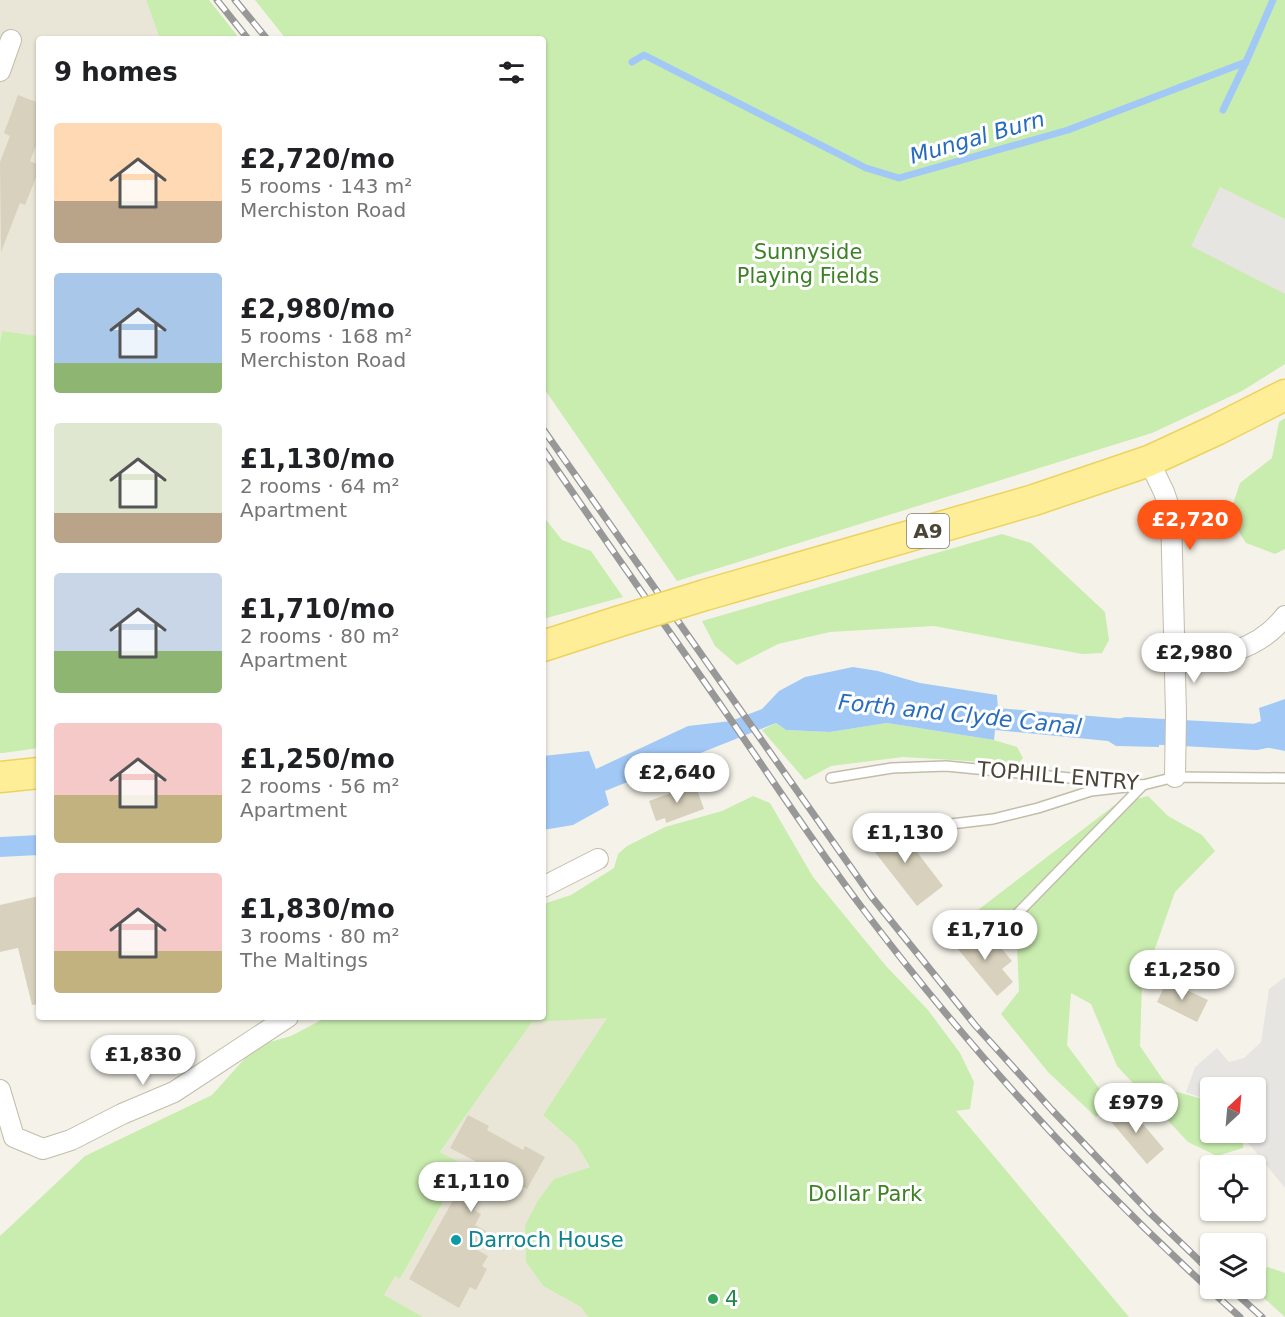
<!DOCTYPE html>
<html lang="en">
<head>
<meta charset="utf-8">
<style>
	body { margin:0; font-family:"DejaVu Sans",sans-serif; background:#f2f2f2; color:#202124; height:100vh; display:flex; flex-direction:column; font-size:22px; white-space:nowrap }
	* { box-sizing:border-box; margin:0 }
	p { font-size:20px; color:#757577 }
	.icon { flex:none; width:33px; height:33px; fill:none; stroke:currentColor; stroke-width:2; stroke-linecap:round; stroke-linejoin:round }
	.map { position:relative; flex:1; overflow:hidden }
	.side { position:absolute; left:36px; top:36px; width:510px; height:984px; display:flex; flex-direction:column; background:#fff; border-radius:6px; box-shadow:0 2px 4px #0004 }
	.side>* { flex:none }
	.needle { width:39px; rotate:26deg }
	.tools { position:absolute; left:1200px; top:1077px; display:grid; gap:12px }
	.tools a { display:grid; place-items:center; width:66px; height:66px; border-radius:6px; background:#fff; box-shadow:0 2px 4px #0004; font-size:30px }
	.price { position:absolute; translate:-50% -51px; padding:0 14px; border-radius:21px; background:#fff; color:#222; font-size:20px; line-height:39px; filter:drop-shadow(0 2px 3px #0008) }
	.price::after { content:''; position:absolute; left:50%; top:36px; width:18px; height:14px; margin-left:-9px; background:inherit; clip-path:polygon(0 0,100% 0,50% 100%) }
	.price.on { background:#ff5516; color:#fff }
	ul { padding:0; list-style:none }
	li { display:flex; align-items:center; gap:18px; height:150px; padding:0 18px }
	li span { display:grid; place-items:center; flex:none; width:168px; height:120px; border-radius:6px; color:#555 }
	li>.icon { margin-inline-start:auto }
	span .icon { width:72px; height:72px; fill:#fffc; stroke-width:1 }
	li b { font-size:26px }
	h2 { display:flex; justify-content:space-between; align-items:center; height:72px; padding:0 18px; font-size:26px }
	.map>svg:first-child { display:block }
	.residential { fill:#eae6d7 }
	.green { fill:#c9ecaf }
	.parking { fill:#e7e5e1 }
	.water { fill:#a2c9f6 }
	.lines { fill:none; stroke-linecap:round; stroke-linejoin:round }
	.stream { stroke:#a2c9f6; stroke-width:7 }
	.canal { stroke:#a2c9f6; stroke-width:26 }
	.building { fill:#d8d1bd }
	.lane-casing { stroke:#c2bdab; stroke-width:12 }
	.street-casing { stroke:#c2bdab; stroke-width:22 }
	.primary-casing { stroke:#ecd360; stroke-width:33 }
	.lane { stroke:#fff; stroke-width:9 }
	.street { stroke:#fff; stroke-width:20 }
	.primary { stroke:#ffee98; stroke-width:30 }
	.rail-casing { stroke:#989898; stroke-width:7 }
	.rail { stroke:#fff; stroke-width:4.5; stroke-dasharray:14; stroke-linecap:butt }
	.primary-bridge-casing { stroke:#ecd360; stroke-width:33; stroke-linecap:butt }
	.primary-bridge { stroke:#ffee98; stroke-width:30 }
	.culture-dot { fill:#0f9aa8; stroke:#fff; stroke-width:2 }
	.leisure-dot { fill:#2e9e5b; stroke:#fff; stroke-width:2 }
	.labels { text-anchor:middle; stroke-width:6; stroke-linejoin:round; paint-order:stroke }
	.shield { fill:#fff; stroke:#807d73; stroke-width:1.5 }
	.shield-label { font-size:20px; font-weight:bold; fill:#4a4537 }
	.park-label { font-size:21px; fill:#3c8125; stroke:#fff }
	.street-label { font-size:21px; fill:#4a4537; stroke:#fff }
	.culture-label { font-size:21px; fill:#0d838f; stroke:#fff; text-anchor:start }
	.leisure-label { font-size:21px; fill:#27864d; stroke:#fff; text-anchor:start }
	.water-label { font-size:22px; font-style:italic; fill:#276cbe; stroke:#fff }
</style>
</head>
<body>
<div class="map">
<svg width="1285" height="1317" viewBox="0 0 1285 1317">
	<rect width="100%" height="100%" fill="#f5f3e9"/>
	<!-- residential -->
	<g class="residential">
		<polygon points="0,0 146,0 160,39 39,39 39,336 2,331 0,343"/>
		<polygon points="608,1017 543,1115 576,1144 590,1167 554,1179 525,1225 526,1262 543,1286 581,1307 588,1317 423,1317 383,1295 395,1276 400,1279 464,1166 440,1152 532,1022"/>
	</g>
	<!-- green -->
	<g class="green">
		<polygon points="146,0 209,0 240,39 160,39"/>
		<polygon points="255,0 1285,0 1285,364 1242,391 1152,433 677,581 543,387 543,39 286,39"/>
		<polygon points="2,331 39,336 39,748 3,753 0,753 0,343"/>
		<polygon points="1285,418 1285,549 1275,554 1246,543 1229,516 1240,483 1272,458 1279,422"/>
		<polygon points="543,516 562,540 591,551 623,597 543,619"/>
		<polygon points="1002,534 1031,543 1105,612 1109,640 1102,653 1082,654 934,626 830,632 778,644 737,665 715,646 702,621"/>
		<polygon points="776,723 786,730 830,732 887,723 994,740 1017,747 1023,758 1018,764 903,757 831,766 805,780 762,730"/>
		<polygon points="753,796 770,803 813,877 886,966 928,1010 960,1053 974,1082 970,1109 956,1111 1129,1317 588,1317 581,1307 543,1286 526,1262 525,1225 539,1199 554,1179 590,1167 576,1144 543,1115 607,1018 532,1022 440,1152 464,1165 400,1279 395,1276 384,1295 423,1317 0,1317 0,1236 85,1156 212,1095 256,1046 291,1036 327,1017 543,1017 543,904 571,895 614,868 618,854 627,846 665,827 722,811"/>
		<polygon points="1148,796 1168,816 1202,835 1215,851 1175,892 1142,985 1140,1046 1170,1090 1210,1101 1210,1132 1243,1133 1243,1148 1217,1156 1188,1142 1117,1066 1091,1004 1071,993 1067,1045 1110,1103 1096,1117 1048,1072 1001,1014 1019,991 1017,946 965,920 1116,804"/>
		<polygon points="1268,1267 1285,1273 1285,1317 1254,1289 1256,1276"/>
	</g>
	<!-- parking -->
	<g class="parking">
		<polygon points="1220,187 1285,219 1285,294 1191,246"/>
		<polygon points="1285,977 1285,1188 1240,1133 1256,1132 1256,1088 1210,1088 1210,1101 1186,1092 1195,1067 1217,1048 1229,1062 1244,1058 1261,1042 1269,989"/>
	</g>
	<!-- water -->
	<g class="water">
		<polygon points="853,667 878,671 920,683 997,695 998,708 1160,722 1159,747 1116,746 1108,741 995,730 994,740 887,723 830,732 786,730 776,723 605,791 609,805 573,825 543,830 543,756 589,751 596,769 688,726 731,721 762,709 779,691 805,677"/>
		<polygon points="1285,699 1285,751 1259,746 1192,746 1194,723 1251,725 1261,721 1259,708"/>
		<polygon points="39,835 39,855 0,857 0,837"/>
	</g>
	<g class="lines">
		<!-- stream -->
		<g class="stream">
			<polyline points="632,62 644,55 866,168 899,178 1068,130 1246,62 1273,0"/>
			<polyline points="1223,110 1246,62"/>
		</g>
		<!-- canal -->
		<polyline class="canal" points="1127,730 1256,737 1285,731"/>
	</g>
	<!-- building -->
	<g class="building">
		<polygon points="18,95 39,103 39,138 30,161 39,165 39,170 25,205 20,203 1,252 0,162 10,136 4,133"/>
		<polygon points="695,784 704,809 666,823 665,818 656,821 649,801"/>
		<polygon points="894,822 943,886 917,906 867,842"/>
		<polygon points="39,896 39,1004 32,1005 18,948 0,952 0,905"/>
		<polygon points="968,928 986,950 996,942 1012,961 1002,969 1013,982 997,996 952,942"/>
		<polygon points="1167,981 1208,1000 1197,1022 1157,1002"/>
		<polygon points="1125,1103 1164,1149 1147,1164 1108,1118"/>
		<polygon points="468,1115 489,1126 487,1130 523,1150 525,1146 545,1157 527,1189 496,1172 474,1210 481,1214 475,1225 486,1231 476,1249 488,1256 482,1266 487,1269 476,1290 470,1287 459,1308 409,1279 475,1161 450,1148"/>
	</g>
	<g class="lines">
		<defs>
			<g id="lane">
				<polyline points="831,778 892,768 946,766 1143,785 1175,777 1285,778"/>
				<polyline points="934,826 993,819 1038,808 1091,791 1126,787"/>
				<polyline points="1015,916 1143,785"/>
			</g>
			<g id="street">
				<polyline points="0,71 11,40"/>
				<polyline points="1149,461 1164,492 1171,513 1176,714 1175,777"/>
				<path d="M1174,655c42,5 84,-4 111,-39"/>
				<polyline points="543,887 598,859"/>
				<polyline points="0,1090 14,1137 43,1149 71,1140 122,1114 174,1092 288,1017"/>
			</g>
			<g id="primary">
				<polyline points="705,595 1034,500 1149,461 1216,430 1285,395"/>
				<polyline points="543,646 617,622"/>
				<polyline points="0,777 39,773"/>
			</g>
		</defs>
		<!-- lane casing -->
		<use href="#lane" class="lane-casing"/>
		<!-- street casing -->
		<use href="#street" class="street-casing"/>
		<!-- primary casing -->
		<use href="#primary" class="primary-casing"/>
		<!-- lane -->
		<use href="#lane" class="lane"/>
		<!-- street -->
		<use href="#street" class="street"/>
		<!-- primary -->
		<use href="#primary" class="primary"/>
		<defs>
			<g id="rail">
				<polyline points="217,0 248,39"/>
				<polyline points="235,0 267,39"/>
				<polyline points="543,429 871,896 975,1025 1052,1110 1150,1213 1210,1271"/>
				<path d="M543,449c59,87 119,172 179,258 46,66 90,134 138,198 112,149 241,288 380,412"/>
				<polyline points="1230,1288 1262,1317"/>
			</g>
		</defs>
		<!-- rail casing -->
		<use href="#rail" class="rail-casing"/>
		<!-- rail -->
		<use href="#rail" class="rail"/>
		<defs>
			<polyline id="primary-bridge" points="617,622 705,595"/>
		</defs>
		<!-- primary-bridge casing -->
		<use href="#primary-bridge" class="primary-bridge-casing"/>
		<!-- primary-bridge -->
		<use href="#primary-bridge" class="primary-bridge"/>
	</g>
	<!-- markers -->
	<circle class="culture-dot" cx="456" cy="1240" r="6"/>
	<circle class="leisure-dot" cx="713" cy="1299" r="6"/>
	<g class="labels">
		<!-- shield labels -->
		<rect class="shield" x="907" y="514" width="42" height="34" rx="4.5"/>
		<g class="shield-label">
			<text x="928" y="538">A9</text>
		</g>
		<!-- park labels -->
		<g class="park-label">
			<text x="808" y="259">Sunnyside<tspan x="808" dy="24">Playing Fields</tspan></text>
			<text x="865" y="1201">Dollar Park</text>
		</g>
		<!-- street labels -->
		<g class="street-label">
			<text transform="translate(1058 776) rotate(5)" y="7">TOPHILL ENTRY</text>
		</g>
		<!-- culture labels -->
		<g class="culture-label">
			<text x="468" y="1247">Darroch House</text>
		</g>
		<!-- leisure labels -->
		<g class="leisure-label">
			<text x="725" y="1306">4</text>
		</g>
		<!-- water labels -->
		<g class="water-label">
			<text transform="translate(977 137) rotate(-16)" y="8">Mungal Burn</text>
			<text transform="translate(960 714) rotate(6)" y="8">Forth and Clyde Canal</text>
		</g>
	</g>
</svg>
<div class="tools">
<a><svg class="needle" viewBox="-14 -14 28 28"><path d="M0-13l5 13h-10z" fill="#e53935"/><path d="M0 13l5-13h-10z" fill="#757577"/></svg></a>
<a><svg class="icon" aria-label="locate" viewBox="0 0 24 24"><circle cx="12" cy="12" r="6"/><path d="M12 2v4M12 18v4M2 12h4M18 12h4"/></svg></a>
<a><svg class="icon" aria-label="layers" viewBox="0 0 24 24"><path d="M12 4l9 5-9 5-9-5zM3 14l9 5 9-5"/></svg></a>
</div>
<b class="price on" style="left:1190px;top:551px">£2,720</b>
<b class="price" style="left:1194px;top:684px">£2,980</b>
<b class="price" style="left:677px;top:804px">£2,640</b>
<b class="price" style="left:905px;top:864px">£1,130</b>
<b class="price" style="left:985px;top:961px">£1,710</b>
<b class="price" style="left:1182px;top:1001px">£1,250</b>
<b class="price" style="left:143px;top:1086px">£1,830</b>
<b class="price" style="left:1136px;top:1134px">£979</b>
<b class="price" style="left:471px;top:1213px">£1,110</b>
<section class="side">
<h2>9 homes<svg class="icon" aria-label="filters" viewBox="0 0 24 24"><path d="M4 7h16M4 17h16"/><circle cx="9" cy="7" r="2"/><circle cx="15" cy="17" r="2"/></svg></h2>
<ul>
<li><span style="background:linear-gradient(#ffd9b3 65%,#b9a48a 0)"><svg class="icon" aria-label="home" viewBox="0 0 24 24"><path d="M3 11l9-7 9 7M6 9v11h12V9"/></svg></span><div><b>£2,720/mo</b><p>5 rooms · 143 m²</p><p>Merchiston Road</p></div></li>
<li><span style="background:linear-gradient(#a9c7e8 75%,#8fb573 0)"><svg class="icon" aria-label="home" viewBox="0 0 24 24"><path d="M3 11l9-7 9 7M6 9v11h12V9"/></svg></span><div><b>£2,980/mo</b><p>5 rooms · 168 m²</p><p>Merchiston Road</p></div></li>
<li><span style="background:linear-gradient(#dfe7d0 75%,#b9a48a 0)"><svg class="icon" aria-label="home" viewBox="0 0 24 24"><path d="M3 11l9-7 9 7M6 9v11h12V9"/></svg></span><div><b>£1,130/mo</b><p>2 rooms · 64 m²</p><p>Apartment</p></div></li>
<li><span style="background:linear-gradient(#c9d6e8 65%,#8fb573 0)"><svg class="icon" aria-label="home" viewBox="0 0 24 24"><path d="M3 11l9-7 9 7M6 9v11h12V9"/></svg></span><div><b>£1,710/mo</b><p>2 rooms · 80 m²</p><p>Apartment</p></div></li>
<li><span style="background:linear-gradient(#f6c9c9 60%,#c2b280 0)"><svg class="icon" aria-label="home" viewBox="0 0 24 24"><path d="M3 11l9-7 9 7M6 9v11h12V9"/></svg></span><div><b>£1,250/mo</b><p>2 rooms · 56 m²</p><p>Apartment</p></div></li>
<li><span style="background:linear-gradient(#f6c9c9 65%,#c2b280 0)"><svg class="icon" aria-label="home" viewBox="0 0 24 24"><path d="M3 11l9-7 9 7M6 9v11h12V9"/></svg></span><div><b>£1,830/mo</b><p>3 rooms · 80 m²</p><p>The Maltings</p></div></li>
</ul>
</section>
</div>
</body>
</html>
